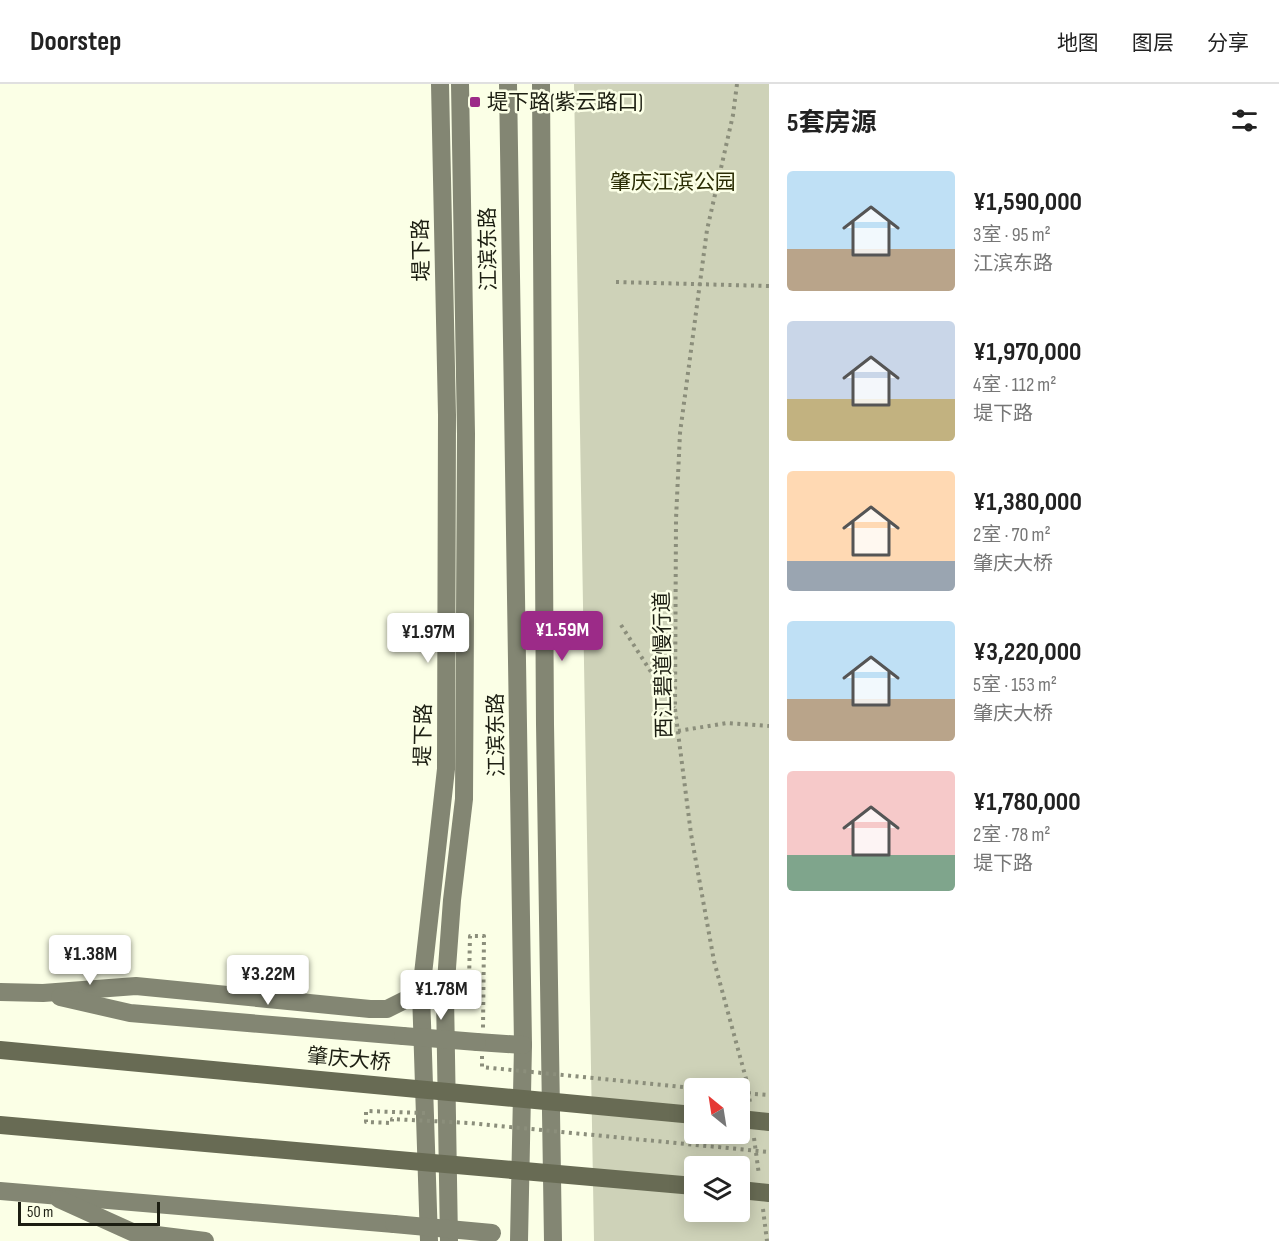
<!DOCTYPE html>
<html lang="zh">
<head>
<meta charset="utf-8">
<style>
	body { margin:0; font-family:"Sofia Sans Condensed","Noto Sans SC",sans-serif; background:#f6f6f6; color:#222; height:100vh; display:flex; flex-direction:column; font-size:22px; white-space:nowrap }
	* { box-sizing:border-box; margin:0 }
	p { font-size:20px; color:#767676 }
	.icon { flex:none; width:33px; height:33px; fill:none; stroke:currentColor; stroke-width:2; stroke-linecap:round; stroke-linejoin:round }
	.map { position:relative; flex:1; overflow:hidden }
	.drawer { display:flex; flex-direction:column; background:#fff; width:510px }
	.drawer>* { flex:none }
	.needle { width:39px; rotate:330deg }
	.controls { position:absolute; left:684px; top:994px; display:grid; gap:12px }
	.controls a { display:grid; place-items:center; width:66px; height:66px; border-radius:6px; background:#fff; box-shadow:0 3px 15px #0003; font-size:30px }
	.scale { position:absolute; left:18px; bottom:15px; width:142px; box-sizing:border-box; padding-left:6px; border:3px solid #1c1e12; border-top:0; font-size:16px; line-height:21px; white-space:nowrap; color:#1c1e12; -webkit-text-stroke:4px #fbffe6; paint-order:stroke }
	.price { position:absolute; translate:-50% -51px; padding:0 14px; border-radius:6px; background:#fff; color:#222; font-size:20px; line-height:39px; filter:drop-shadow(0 2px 3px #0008) }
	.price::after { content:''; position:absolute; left:50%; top:36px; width:18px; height:14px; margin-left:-9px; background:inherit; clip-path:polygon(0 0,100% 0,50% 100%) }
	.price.on { background:#9c2b88; color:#fff }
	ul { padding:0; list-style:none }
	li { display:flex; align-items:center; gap:18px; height:150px; padding:0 18px }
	li span { display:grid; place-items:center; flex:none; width:168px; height:120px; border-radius:6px; color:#555 }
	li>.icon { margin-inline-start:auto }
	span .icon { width:72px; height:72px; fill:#fffc; stroke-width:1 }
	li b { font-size:26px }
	h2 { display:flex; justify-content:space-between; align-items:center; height:72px; padding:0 18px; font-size:26px }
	header { display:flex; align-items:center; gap:36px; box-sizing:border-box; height:84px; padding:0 30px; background:#fff; border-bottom:2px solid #e0e0e0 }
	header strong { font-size:28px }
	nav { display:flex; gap:33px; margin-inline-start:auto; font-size:21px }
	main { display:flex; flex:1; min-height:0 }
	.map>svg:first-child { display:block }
	.green { fill:#ced2b8; fill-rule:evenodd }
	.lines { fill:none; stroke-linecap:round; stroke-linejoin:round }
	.path { stroke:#8b8e7b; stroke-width:4; stroke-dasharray:3 4.5; stroke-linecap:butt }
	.secondary { stroke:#838673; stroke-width:18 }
	.path-bridge { stroke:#8b8e7b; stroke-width:4; stroke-dasharray:3 4.5; stroke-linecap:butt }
	.secondary-bridge { stroke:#838673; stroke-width:18 }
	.primary-bridge { stroke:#686b54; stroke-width:18 }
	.poi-dot { fill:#9c2b88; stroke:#fbffe6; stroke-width:2 }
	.labels { text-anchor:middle; stroke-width:5; stroke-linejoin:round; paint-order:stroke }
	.poi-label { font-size:21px; fill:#1c1e12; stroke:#fbffe6; text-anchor:start }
	.park-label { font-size:21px; fill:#2a2d04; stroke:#fbffe6 }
	.street-label { font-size:21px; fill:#1c1e12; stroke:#fbffe6 }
</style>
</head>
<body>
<header>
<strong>Doorstep</strong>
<nav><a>地图</a><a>图层</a><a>分享</a></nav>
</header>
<main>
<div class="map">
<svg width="769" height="1157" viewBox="0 0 769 1157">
	<rect width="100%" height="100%" fill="#fbffe6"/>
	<!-- green -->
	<path class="green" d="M574,0h195v1157h-175zM694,1005h46v45h-46zM694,1083h46v45h-46z"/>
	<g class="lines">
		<!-- path -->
		<g class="path">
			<polyline points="737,0 733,31 707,146 680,349 676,435 675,625 691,750 714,877 748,1002 750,1019"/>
			<polyline points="616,198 769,202"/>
			<polyline points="621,541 674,624"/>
			<polyline points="678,647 727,639 769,642"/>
			<polyline points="754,1054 759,1091"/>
			<polyline points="763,1125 767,1157"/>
		</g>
		<!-- secondary -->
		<g class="secondary">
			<polyline points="508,0 523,961 519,1157"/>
			<polyline points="541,0 545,640 553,1157"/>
			<polyline points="0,908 43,909 136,902 370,925 387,925 421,908"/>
			<polyline points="60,913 130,929 403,952"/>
			<polyline points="477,958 523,961"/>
			<polyline points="0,1107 394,1140"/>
			<polyline points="59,1115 132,1148 205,1157"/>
			<polyline points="429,1157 421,908 446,685 447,331 440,0"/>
			<polyline points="449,1157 445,911 452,816 464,715 466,350 460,0"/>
		</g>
		<!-- path-bridge -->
		<g class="path-bridge">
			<polyline points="460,899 469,898 470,852 484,852 483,944"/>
			<polyline points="482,972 482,983 703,1005"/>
			<polyline points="740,1009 769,1011"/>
			<polyline points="425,1029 366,1027 366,1038 392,1039 392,1035 469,1039 769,1068"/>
		</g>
		<!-- secondary-bridge -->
		<g class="secondary-bridge">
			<polyline points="403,952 477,958"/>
			<polyline points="394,1140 492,1149"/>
		</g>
		<!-- primary-bridge -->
		<g class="primary-bridge">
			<polyline points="0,966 694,1031"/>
			<polyline points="740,1035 769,1038"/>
			<polyline points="0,1041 694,1102"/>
			<polyline points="740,1106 769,1109"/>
		</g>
	</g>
	<!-- markers -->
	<rect class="poi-dot" x="469" y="12" width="12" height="12" rx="3"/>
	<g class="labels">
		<!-- poi labels -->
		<g class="poi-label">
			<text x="487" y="25">堤下路(紫云路口)</text>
		</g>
		<!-- park labels -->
		<g class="park-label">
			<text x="673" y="105">肇庆江滨公园</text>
		</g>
		<!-- street labels -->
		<g class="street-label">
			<text transform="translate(488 165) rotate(-91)" y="7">江滨东路</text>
			<text transform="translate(421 166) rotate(-91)" y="7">堤下路</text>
			<text transform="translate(663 581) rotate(-91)" y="7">西江碧道慢行道</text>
			<text transform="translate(423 651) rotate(-89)" y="7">堤下路</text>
			<text transform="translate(496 651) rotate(-91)" y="7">江滨东路</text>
			<text transform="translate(349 975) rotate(5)" y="7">肇庆大桥</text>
		</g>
	</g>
</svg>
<div class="controls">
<a><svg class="needle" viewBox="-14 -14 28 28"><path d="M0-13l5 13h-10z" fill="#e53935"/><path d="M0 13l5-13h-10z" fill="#767676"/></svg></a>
<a><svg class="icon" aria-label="layers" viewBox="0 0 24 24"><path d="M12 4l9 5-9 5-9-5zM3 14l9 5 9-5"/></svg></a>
</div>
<div class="scale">50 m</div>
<b class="price on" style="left:562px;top:578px">¥1.59M</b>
<b class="price" style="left:428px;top:580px">¥1.97M</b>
<b class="price" style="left:90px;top:902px">¥1.38M</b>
<b class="price" style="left:268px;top:922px">¥3.22M</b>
<b class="price" style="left:441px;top:937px">¥1.78M</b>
</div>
<section class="drawer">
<h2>5套房源<svg class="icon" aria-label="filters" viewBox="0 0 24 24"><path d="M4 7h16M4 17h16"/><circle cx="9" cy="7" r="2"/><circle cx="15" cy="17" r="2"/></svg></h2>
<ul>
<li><span style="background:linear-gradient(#bfe0f5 65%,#b9a48a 0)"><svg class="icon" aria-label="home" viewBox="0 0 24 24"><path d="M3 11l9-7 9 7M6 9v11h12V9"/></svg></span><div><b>¥1,590,000</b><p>3室 · 95 m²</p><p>江滨东路</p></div></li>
<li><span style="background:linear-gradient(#c9d6e8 65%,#c2b280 0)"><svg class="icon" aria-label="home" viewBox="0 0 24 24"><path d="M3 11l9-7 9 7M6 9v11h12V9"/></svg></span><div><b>¥1,970,000</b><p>4室 · 112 m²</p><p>堤下路</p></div></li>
<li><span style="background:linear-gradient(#ffd9b3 75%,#9aa5b1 0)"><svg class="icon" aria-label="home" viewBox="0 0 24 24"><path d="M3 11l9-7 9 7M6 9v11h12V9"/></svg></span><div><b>¥1,380,000</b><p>2室 · 70 m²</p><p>肇庆大桥</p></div></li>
<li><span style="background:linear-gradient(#bfe0f5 65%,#b9a48a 0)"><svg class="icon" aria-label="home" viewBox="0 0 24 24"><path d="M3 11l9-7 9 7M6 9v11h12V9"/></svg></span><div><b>¥3,220,000</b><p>5室 · 153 m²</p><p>肇庆大桥</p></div></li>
<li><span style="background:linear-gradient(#f6c9c9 70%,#7fa58c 0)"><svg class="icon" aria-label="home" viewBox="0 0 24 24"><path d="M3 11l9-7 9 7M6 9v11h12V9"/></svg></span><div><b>¥1,780,000</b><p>2室 · 78 m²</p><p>堤下路</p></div></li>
</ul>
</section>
</main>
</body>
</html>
